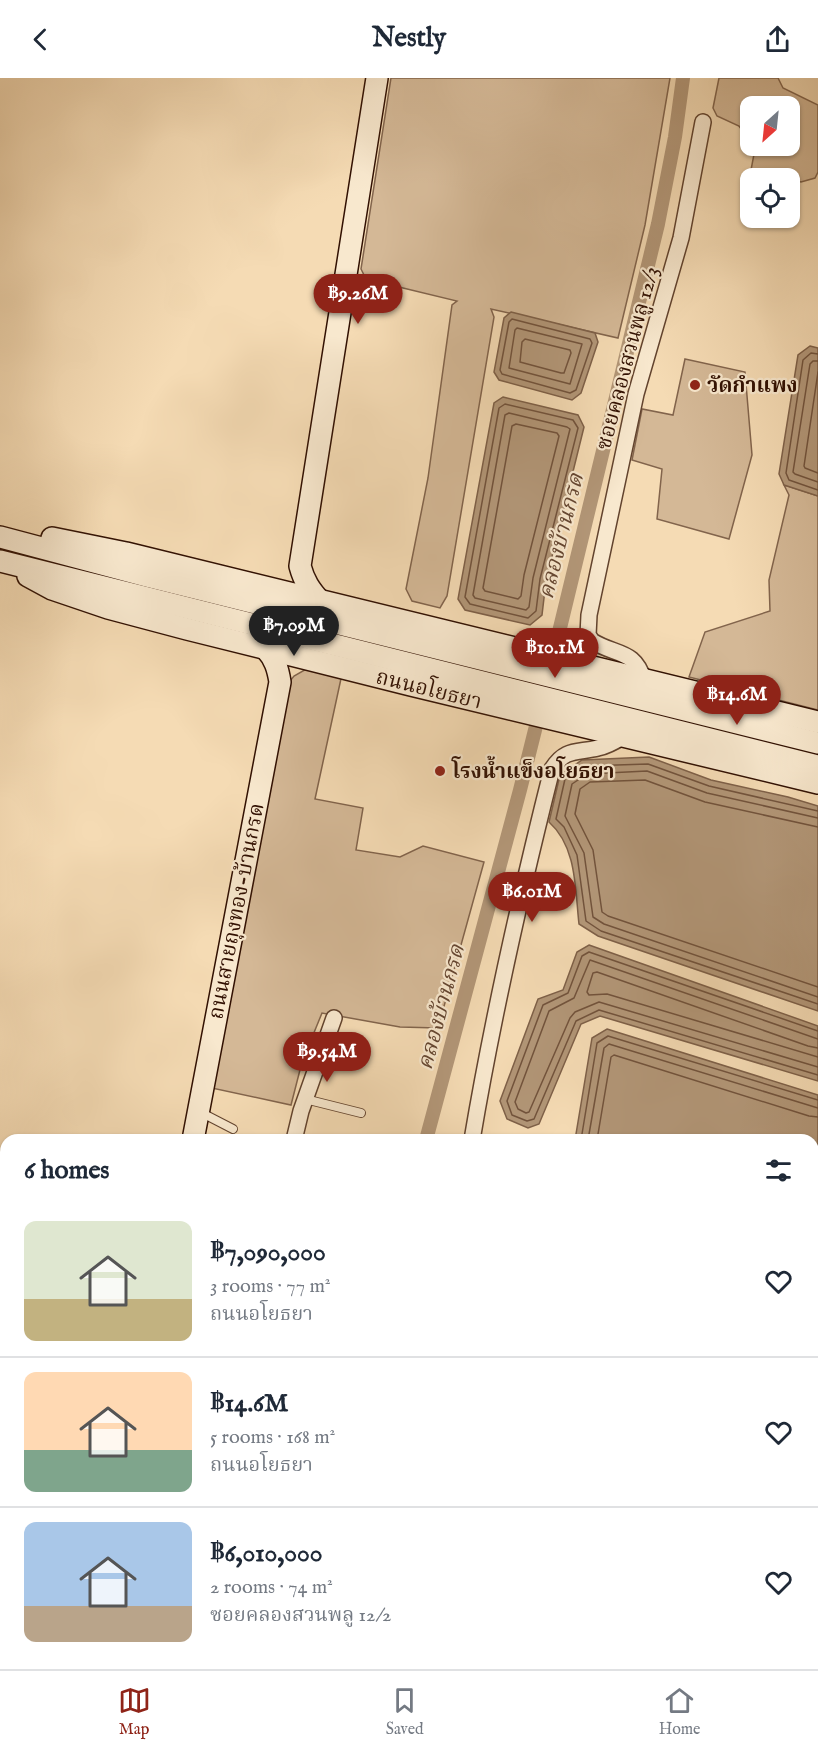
<!DOCTYPE html>
<html lang="en">
<head>
<meta charset="utf-8">
<style>
	body { margin:0; font-family:"IM FELL English","Noto Serif Thai",serif; background:#f2f2f3; color:#1f2937; height:100vh; display:flex; flex-direction:column; font-size:22px; white-space:nowrap }
	* { box-sizing:border-box; margin:0 }
	p { font-size:20px; color:#747a83 }
	.icon { flex:none; width:33px; height:33px; fill:none; stroke:currentColor; stroke-width:2; stroke-linecap:round; stroke-linejoin:round }
	.map { position:relative; flex:1; overflow:hidden }
	.sheet { position:absolute; left:0px; top:1056px; width:819px; height:536px; display:flex; flex-direction:column; background:#fff; border-radius:18px 18px 0 0; box-shadow:0 2px 4px #0004 }
	.sheet>* { flex:none }
	.needle { width:39px; rotate:207deg }
	.controls { position:absolute; left:740px; top:18px; display:grid; gap:12px }
	.controls a { display:grid; place-items:center; width:60px; height:60px; border-radius:12px; background:#fff; box-shadow:0 2px 4px #0004; font-size:30px }
	.price { position:absolute; translate:-50% -51px; padding:0 14px; border-radius:21px; background:#8f2418; color:#fff; font-size:20px; line-height:39px; filter:drop-shadow(0 2px 3px #0008) }
	.price::after { content:''; position:absolute; left:50%; top:36px; width:18px; height:14px; margin-left:-9px; background:inherit; clip-path:polygon(0 0,100% 0,50% 100%) }
	.price.on { background:#222; color:#fff }
	ul { padding:0; list-style:none }
	li { display:flex; align-items:center; gap:18px; height:150px; padding:0 24px }
	li+li { border-top:2px solid #e0e1e3 }
	li span { display:grid; place-items:center; flex:none; width:168px; height:120px; border-radius:12px; color:#555 }
	li>.icon { margin-inline-start:auto }
	span .icon { width:72px; height:72px; fill:#fffc; stroke-width:1 }
	li b { font-size:26px }
	h2 { display:flex; justify-content:space-between; align-items:center; height:72px; padding:0 24px; font-size:26px }
	header { display:flex; justify-content:space-between; align-items:center; height:78px; padding:0 24px; background:#fff; font-size:27px; font-weight:800 }
	.tab-bar { display:flex; justify-content:space-around; align-items:center; height:84px; border-top:2px solid #e0e1e3; background:#fff; font-size:16px; color:#747a83 }
	.tab-bar a { display:grid; justify-items:center; gap:3px }
	.tab-bar .on { color:#8f2418 }
	.map>svg:first-child { display:block }
	.green { fill:#d4b896; stroke:#82644c; stroke-width:1.5 }
	.water { fill:#b29677; stroke:#7e6048; stroke-width:1.5 }
	.lines { fill:none; stroke-linecap:round; stroke-linejoin:round }
	.shore { stroke:#72533c; stroke-width:1.5 }
	.stream { stroke:#7e6048; stroke-width:4 }
	.canal { stroke:#b29677; stroke-width:14 }
	.lane-casing { stroke:#62432e; stroke-width:10 }
	.street-casing { stroke:#62432e; stroke-width:18 }
	.secondary-casing { stroke:#311002; stroke-width:24 }
	.lane { stroke:#f8e8ce; stroke-width:8 }
	.street { stroke:#f8e8ce; stroke-width:15 }
	.secondary { stroke:#f8e8ce; stroke-width:21 }
	.rail-casing { stroke:#311002; stroke-width:6 }
	.rail { stroke:#f8e8ce; stroke-width:4; stroke-dasharray:11; stroke-linecap:butt }
	.poi-dot { fill:#8f2418; stroke:#f8e8ce; stroke-width:2 }
	.labels { text-anchor:middle; stroke-width:4.5; stroke-linejoin:round; paint-order:stroke }
	.street-label { font-size:21px; fill:#311002; stroke:#f8e8ce }
	.poi-label { font-size:21px; font-weight:bold; fill:#311002; stroke:#f8e8ce; text-anchor:start }
	.water-label { font-size:22px; font-style:italic; fill:#654631; stroke:#f8e8ce }
</style>
</head>
<body>
<header><svg class="icon" aria-label="back" viewBox="0 0 24 24"><path d="M15 5l-7 7 7 7"/></svg>Nestly<svg class="icon" aria-label="share" viewBox="0 0 24 24"><path d="M12 15V3M7 8l5-5 5 5M5 13v7h14v-7"/></svg></header>
<div class="map">
<svg width="818" height="1591" viewBox="0 0 818 1591">
	<rect width="100%" height="100%" fill="#f5dbb4"/>
	<filter id="stains"><feTurbulence type="fractalNoise" baseFrequency=".00333" numOctaves="4"/><feColorMatrix values="0 0 0 0 .2 0 0 0 0 .09 0 0 0 0 .02 0 0 0 .5 -.17"/></filter>
	<radialGradient id="worn" r=".72"><stop offset=".6" stop-color="#630" stop-opacity="0"/><stop offset="1" stop-color="#630" stop-opacity=".3"/></radialGradient>
	<!-- green -->
	<g class="green">
		<polygon points="391,0 670,0 645,147 618,260 491,231 494,239 447,518 440,530 412,523 406,511 428,400 452,227 457,223 366,201 361,191"/>
		<polygon points="719,0 778,0 783,10 818,27 818,94 815,100 801,104 751,92 755,71 753,68 789,68 789,28 750,28 750,63 739,48 717,38 713,30"/>
		<polygon points="685,281 745,294 752,377 729,461 657,441 662,391 632,382 642,331 673,337"/>
		<polygon points="784,407 818,418 818,632 689,599 705,554 770,533 769,502 789,417"/>
		<polygon points="308,590 342,596 315,721 363,730 356,772 400,779 423,768 484,784 438,950 400,949 322,935 302,984 291,1027 207,1009 286,608 294,598"/>
		<polygon points="225,1586 297,1586 303,1591 223,1591"/>
		<polygon points="343,1586 442,1586 452,1591 340,1591"/>
		<polygon points="494,1586 599,1586 596,1591 492,1591"/>
	</g>
	<!-- water -->
	<g class="water">
		<polygon points="511,234 595,255 598,264 581,315 572,322 499,302 494,294 504,240"/>
		<polygon points="810,268 818,270 818,418 784,407 779,396 798,277"/>
		<polygon points="503,319 578,337 584,349 546,503 542,537 530,547 465,532 458,521 494,325"/>
		<path d="M649,679l62,23 77,17 30,9v205l-220,-75 -19,-12c-4,-35 -2,-77 -30,-102l11,-47 22,-15z"/>
		<polygon points="589,867 818,948 818,1003 600,938 581,946 539,1046 528,1050 507,1041 500,1023 538,921 563,912 577,874"/>
		<polygon points="607,951 818,1017 818,1153 813,1163 813,1062 575,1062 592,960"/>
		<polygon points="442,1586 494,1586 492,1591 452,1591"/>
	</g>
	<g class="lines">
		<!-- shore -->
		<g class="shore">
			<polygon points="512,241 590,261 592,265 576,312 570,315 502,296 500,292 509,244"/>
			<polygon points="517,250 582,266 570,306 509,290 515,252"/>
			<polygon points="525,261 570,272 571,275 564,295 561,295 520,284 522,264"/>
			<polyline points="818,276 811,275 803,282 786,395 789,402 818,412"/>
			<polyline points="818,283 813,283 810,286 793,394 795,396 818,404"/>
			<polyline points="818,294 804,388 805,390 818,395"/>
			<polygon points="505,326 573,342 578,350 540,501 536,533 528,540 470,526 465,519 499,330"/>
			<polygon points="509,335 567,349 570,351 533,500 529,529 526,532 475,520 473,517 505,337"/>
			<polygon points="516,346 557,355 559,358 524,497 521,518 518,521 485,513 483,510 512,348"/>
			<polyline points="818,733 709,708 648,686 585,688 565,701 556,741 564,749 577,777 586,843 601,853 818,926"/>
			<polyline points="818,740 707,715 647,693 587,696 572,706 565,738 584,775 593,839 604,846 818,919"/>
			<polyline points="818,749 705,724 645,702 590,704 580,711 575,736 593,772 602,834 608,838 818,909"/>
			<polyline points="818,953 589,874 582,878 568,915 543,927 507,1023 512,1037 527,1043 534,1041 576,943 599,932 818,997"/>
			<polyline points="818,961 590,882 574,920 549,933 515,1024 518,1031 526,1035 529,1034 570,940 575,934 599,924 818,989"/>
			<polyline points="818,970 808,968 597,894 593,895 587,914 589,917 607,916 818,979"/>
			<polyline points="581,1062 597,965 608,958 818,1022"/>
			<polyline points="588,1062 604,970 609,966 818,1030"/>
			<polyline points="597,1062 611,979 614,977 809,1038 818,1039"/>
		</g>
		<!-- stream -->
		<g class="stream">
			<polyline points="813,1229 818,1219"/>
			<polyline points="813,1366 818,1357"/>
			<polyline points="813,1577 818,1570"/>
			<polyline points="581,1591 585,1586"/>
			<polyline points="664,1591 669,1586"/>
			<polyline points="803,1591 807,1586"/>
		</g>
		<!-- canal -->
		<g class="canal">
			<polyline points="551,587 658,146 675,59 683,0"/>
			<polyline points="426,1062 520,712 540,632"/>
			<polyline points="328,1591 332,1586"/>
		</g>
		<defs>
			<g id="lane">
				<polyline points="326,958 357,967"/>
				<polyline points="305,1021 361,1035"/>
				<polyline points="200,1034 233,1051"/>
				<polyline points="0,1397 6,1400"/>
				<polyline points="1,1547 6,1548"/>
				<polyline points="70,1586 91,1590 140,1586"/>
				<polyline points="219,1591 221,1586"/>
			</g>
			<g id="street">
				<path d="M644,603c-9,-32 -28,-25 -52,-40l-4,-6 1,-20 47,-221 45,-156 22,-116"/>
				<polyline points="294,1062 301,1033 334,940"/>
				<path d="M472,1062c21,-125 49,-248 80,-371 13,-21 25,-16 46,-21 10,-2 18,-7 26,-12"/>
				<polyline points="813,1304 818,1294"/>
				<polyline points="0,1317 6,1319"/>
				<polyline points="621,1591 626,1586"/>
			</g>
			<g id="secondary">
				<polyline points="0,459 147,498 818,665"/>
				<polyline points="52,460 126,475 818,644"/>
				<polyline points="0,483 818,688"/>
				<polyline points="28,498 52,511 108,530 187,551 411,607 818,705"/>
				<path d="M320,523c-10,-11 -16,-20 -20,-35l77,-488"/>
				<path d="M193,1062l87,-458c-2,-13 -5,-23 -14,-33"/>
				<polyline points="50,1591 52,1586"/>
			</g>
		</defs>
		<!-- lane casing -->
		<use href="#lane" class="lane-casing"/>
		<!-- street casing -->
		<use href="#street" class="street-casing"/>
		<!-- secondary casing -->
		<use href="#secondary" class="secondary-casing"/>
		<!-- lane -->
		<use href="#lane" class="lane"/>
		<!-- street -->
		<use href="#street" class="street"/>
		<!-- secondary -->
		<use href="#secondary" class="secondary"/>
		<defs>
			<g id="rail">
				<polyline points="813,1429 818,1420"/>
				<polyline points="813,1461 818,1453"/>
				<polyline points="813,1480 818,1471"/>
				<polyline points="704,1591 708,1586"/>
				<polyline points="722,1591 726,1586"/>
				<polyline points="734,1591 739,1586"/>
			</g>
		</defs>
		<!-- rail casing -->
		<use href="#rail" class="rail-casing"/>
		<!-- rail -->
		<use href="#rail" class="rail"/>
	</g>
	<!-- markers -->
	<g class="poi-dot">
		<circle cx="695" cy="307" r="6"/>
		<circle cx="440" cy="693" r="6"/>
	</g>
	<g class="labels">
		<!-- street labels -->
		<g class="street-label">
			<text transform="translate(627 280) rotate(-75)" y="7">ซอยคลองสวนพลู 12/3</text>
			<text transform="translate(429 611) rotate(14)" y="7">ถนนอโยธยา</text>
			<text transform="translate(236 833) rotate(-79)" y="7">ถนนสายถุงทอง-บ้านกรด</text>
		</g>
		<!-- poi labels -->
		<g class="poi-label">
			<text x="707" y="314">วัดกำแพง</text>
			<text x="452" y="700">โรงน้ำแข็งอโยธยา</text>
		</g>
		<!-- water labels -->
		<g class="water-label">
			<text transform="translate(560 458) rotate(-76)" y="8">คลองบ้านกรด</text>
			<text transform="translate(440 929) rotate(-75)" y="8">คลองบ้านกรด</text>
		</g>
	</g>
	<rect width="100%" height="100%" filter="url(#stains)"/>
	<rect width="100%" height="100%" fill="url(#worn)"/>
</svg>
<div class="controls">
<a><svg class="needle" viewBox="-14 -14 28 28"><path d="M0-13l5 13h-10z" fill="#e53935"/><path d="M0 13l5-13h-10z" fill="#747a83"/></svg></a>
<a><svg class="icon" aria-label="locate" viewBox="0 0 24 24"><circle cx="12" cy="12" r="6"/><path d="M12 2v4M12 18v4M2 12h4M18 12h4"/></svg></a>
</div>
<b class="price" style="left:358px;top:247px">฿9.26M</b>
<b class="price on" style="left:294px;top:579px">฿7.09M</b>
<b class="price" style="left:555px;top:601px">฿10.1M</b>
<b class="price" style="left:737px;top:648px">฿14.6M</b>
<b class="price" style="left:532px;top:845px">฿6.01M</b>
<b class="price" style="left:327px;top:1005px">฿9.54M</b>
<section class="sheet">
<h2>6 homes<svg class="icon" aria-label="filters" viewBox="0 0 24 24"><path d="M4 7h16M4 17h16"/><circle cx="9" cy="7" r="2"/><circle cx="15" cy="17" r="2"/></svg></h2>
<ul>
<li><span style="background:linear-gradient(#dfe7d0 65%,#c2b280 0)"><svg class="icon" aria-label="home" viewBox="0 0 24 24"><path d="M3 11l9-7 9 7M6 9v11h12V9"/></svg></span><div><b>฿7,090,000</b><p>3 rooms · 77 m²</p><p>ถนนอโยธยา</p></div><svg class="icon" aria-label="heart" viewBox="0 0 24 24"><path d="M12 20l-8-8c-3-5 5-10 8-4 3-6 11-1 8 4z"/></svg></li>
<li><span style="background:linear-gradient(#ffd9b3 65%,#7fa58c 0)"><svg class="icon" aria-label="home" viewBox="0 0 24 24"><path d="M3 11l9-7 9 7M6 9v11h12V9"/></svg></span><div><b>฿14.6M</b><p>5 rooms · 168 m²</p><p>ถนนอโยธยา</p></div><svg class="icon" aria-label="heart" viewBox="0 0 24 24"><path d="M12 20l-8-8c-3-5 5-10 8-4 3-6 11-1 8 4z"/></svg></li>
<li><span style="background:linear-gradient(#a9c7e8 70%,#b9a48a 0)"><svg class="icon" aria-label="home" viewBox="0 0 24 24"><path d="M3 11l9-7 9 7M6 9v11h12V9"/></svg></span><div><b>฿6,010,000</b><p>2 rooms · 74 m²</p><p>ซอยคลองสวนพลู 12/2</p></div><svg class="icon" aria-label="heart" viewBox="0 0 24 24"><path d="M12 20l-8-8c-3-5 5-10 8-4 3-6 11-1 8 4z"/></svg></li>
</ul>
</section>
</div>
<nav class="tab-bar">
<a class="on"><svg class="icon" aria-label="map" viewBox="0 0 24 24"><path d="M3 6l6-2 6 2 6-2v14l-6 2-6-2-6 2zM9 4v14M15 6v14"/></svg>Map</a>
<a><svg class="icon" aria-label="saved" viewBox="0 0 24 24"><path d="M7 4h10v16l-5-4-5 4z"/></svg>Saved</a>
<a><svg class="icon" aria-label="home" viewBox="0 0 24 24"><path d="M3 11l9-7 9 7M6 9v11h12V9"/></svg>Home</a>
</nav>
</body>
</html>
